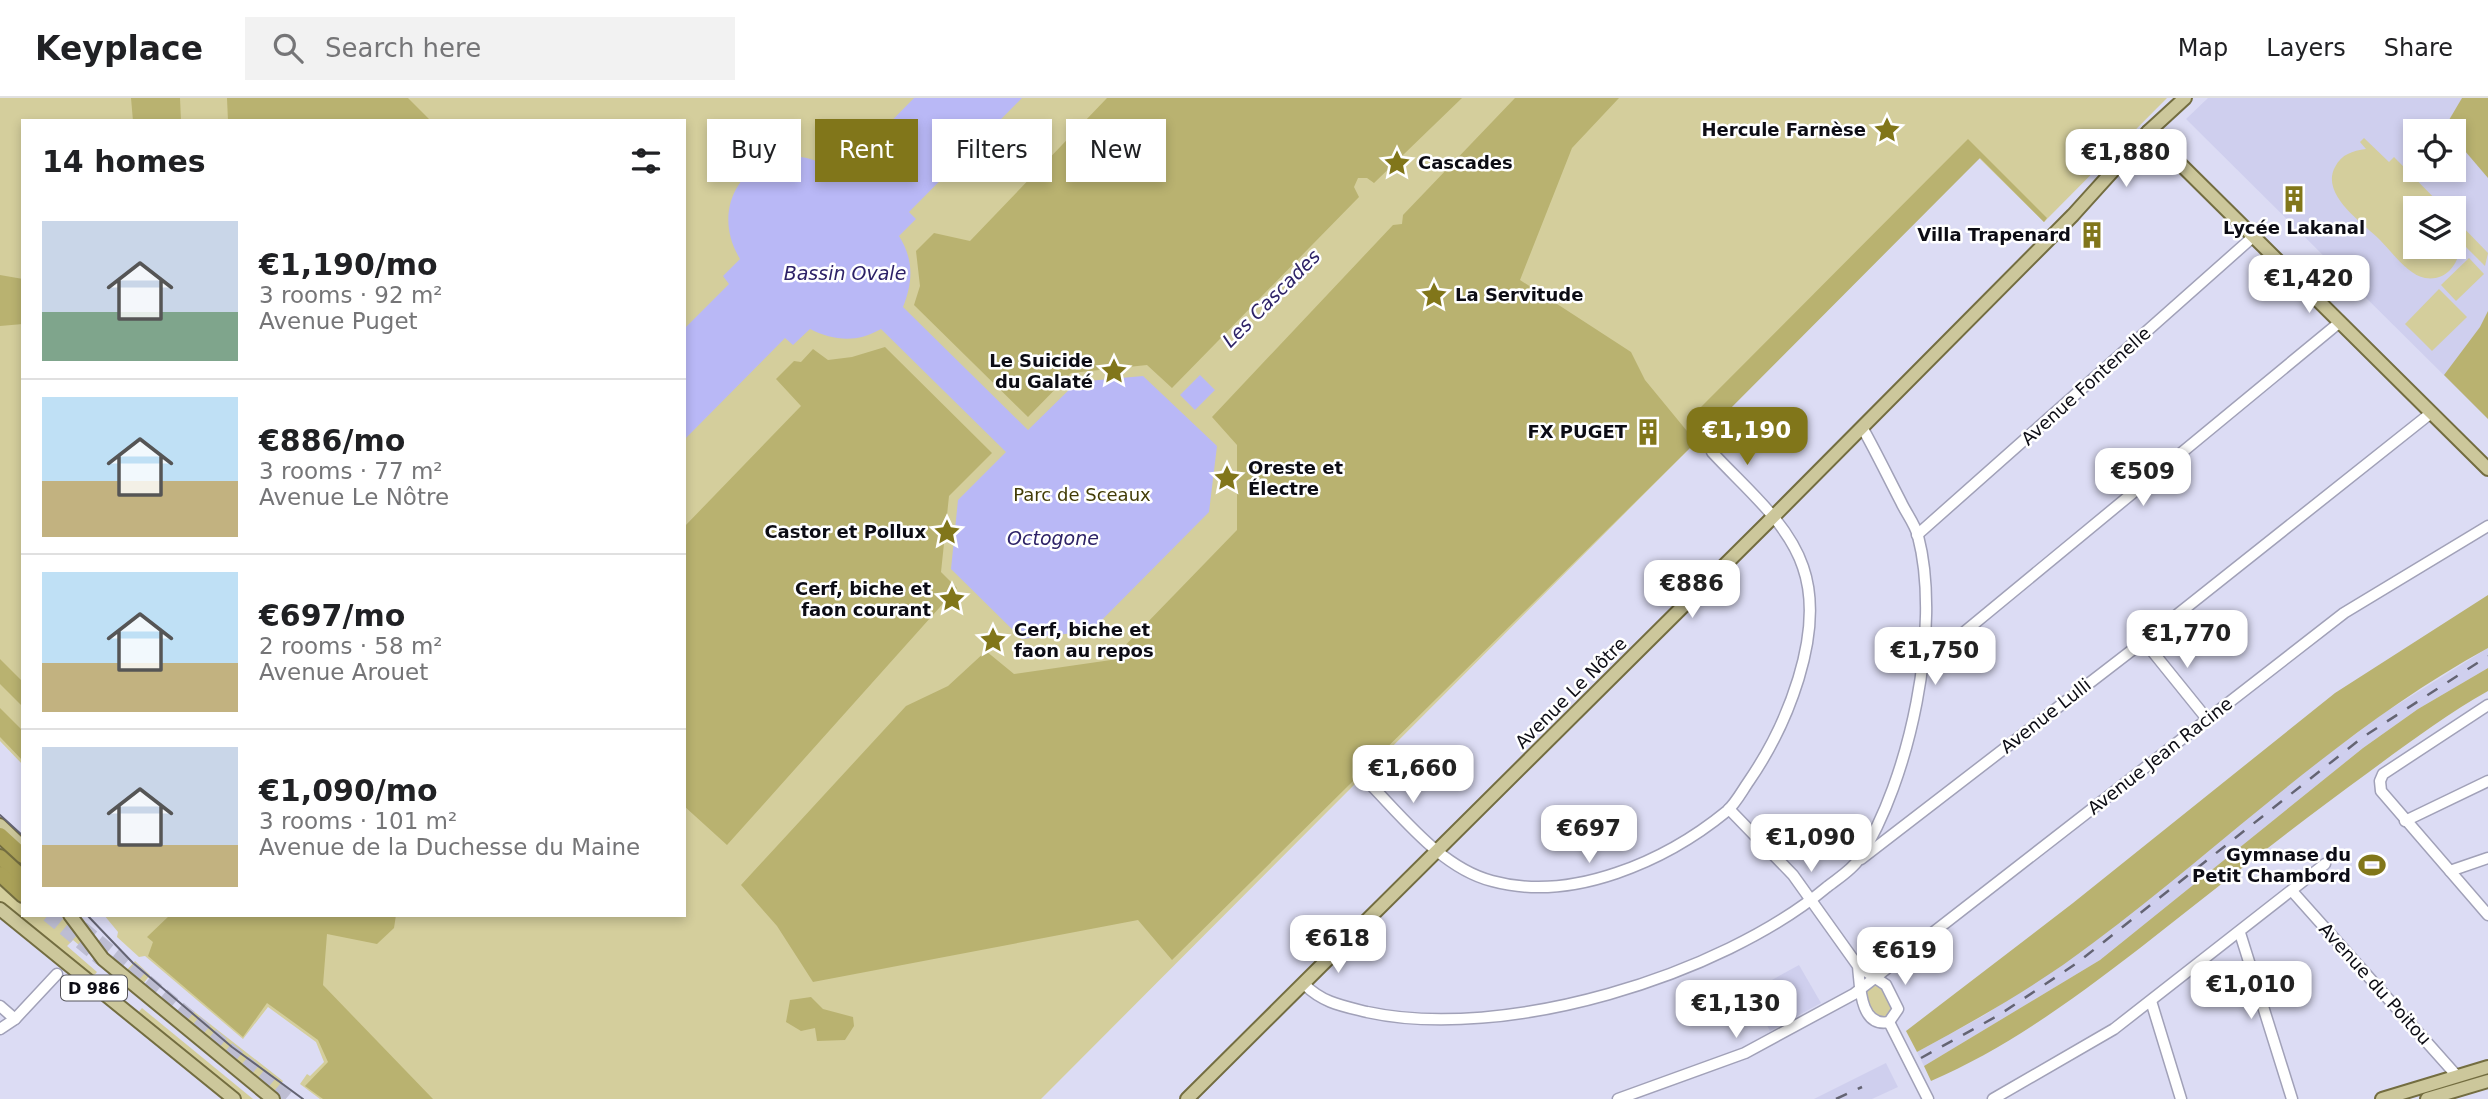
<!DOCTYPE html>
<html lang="en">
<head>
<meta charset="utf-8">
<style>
	body { margin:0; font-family:"DejaVu Sans",sans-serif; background:#f2f2f2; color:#202124; height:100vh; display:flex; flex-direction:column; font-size:26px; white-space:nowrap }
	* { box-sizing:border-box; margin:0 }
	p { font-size:23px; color:#757577 }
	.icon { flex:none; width:38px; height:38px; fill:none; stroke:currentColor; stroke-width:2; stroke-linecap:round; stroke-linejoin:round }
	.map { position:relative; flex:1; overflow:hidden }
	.sheet { position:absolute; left:21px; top:21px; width:665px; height:798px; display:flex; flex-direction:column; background:#fff; border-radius:0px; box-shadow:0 4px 10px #0003 }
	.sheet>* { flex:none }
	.hud { position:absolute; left:707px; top:21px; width:665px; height:63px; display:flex; gap:14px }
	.fabs { position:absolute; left:2403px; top:21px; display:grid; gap:14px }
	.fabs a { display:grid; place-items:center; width:63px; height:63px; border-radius:0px; background:#fff; box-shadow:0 4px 10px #0003; font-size:35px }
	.price { position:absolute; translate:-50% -60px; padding:0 16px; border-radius:14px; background:#fff; color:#222; font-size:23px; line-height:46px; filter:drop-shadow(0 2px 4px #0008) }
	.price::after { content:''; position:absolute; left:50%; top:42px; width:21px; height:16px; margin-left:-10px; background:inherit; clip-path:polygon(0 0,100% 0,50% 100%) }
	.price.on { background:#81761a; color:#fff }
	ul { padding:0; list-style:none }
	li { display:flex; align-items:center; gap:21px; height:175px; padding:0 21px }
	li+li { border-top:2px solid #e0e0e0 }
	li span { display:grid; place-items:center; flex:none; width:196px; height:140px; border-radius:0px; color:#555 }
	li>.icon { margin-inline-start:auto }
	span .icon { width:84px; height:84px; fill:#fffc; stroke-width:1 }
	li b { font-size:30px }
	h2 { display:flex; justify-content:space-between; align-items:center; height:84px; padding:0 21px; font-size:30px }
	.pill { padding:0 24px; border-radius:0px; background:#fff; box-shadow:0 4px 10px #0003; font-size:24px; line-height:63px }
	.pill.on { background:#81761a; color:#fff }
	header { display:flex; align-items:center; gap:42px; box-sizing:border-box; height:98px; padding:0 35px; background:#fff; border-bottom:2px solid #e0e0e0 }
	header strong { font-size:33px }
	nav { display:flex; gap:38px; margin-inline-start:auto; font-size:24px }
	.search { width:490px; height:63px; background:#f2f2f2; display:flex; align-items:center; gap:18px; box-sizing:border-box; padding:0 24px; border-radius:0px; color:#757577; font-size:26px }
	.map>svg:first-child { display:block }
	.built { fill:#cfcfee; fill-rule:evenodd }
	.green { fill:#d4ce9c }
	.forest { fill:#b9b270 }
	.water { fill:#b9b8f6 }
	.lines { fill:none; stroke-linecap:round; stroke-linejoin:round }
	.highway-tunnel { stroke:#bdbdd2; stroke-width:14; stroke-dasharray:14 7; stroke-linecap:butt }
	.minor-casing { stroke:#a1a1b8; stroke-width:13 }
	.major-casing { stroke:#736d40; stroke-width:16 }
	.highway-casing { stroke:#736d40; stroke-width:18 }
	.minor { stroke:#fff; stroke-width:10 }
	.major { stroke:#ccc79b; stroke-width:12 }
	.highway { stroke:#aaa158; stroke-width:14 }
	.tram { stroke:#646473; stroke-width:2 }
	.rail { stroke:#646473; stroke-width:2.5; stroke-dasharray:12 12; stroke-linecap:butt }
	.labels { text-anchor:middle; stroke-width:5; stroke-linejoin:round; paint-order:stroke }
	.shield { fill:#fff; stroke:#55555a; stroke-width:2 }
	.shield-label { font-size:16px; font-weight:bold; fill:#0c0c14 }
	.poi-label { font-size:18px; font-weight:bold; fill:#0c0c14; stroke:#fff; text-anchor:end }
	.street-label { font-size:18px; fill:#0c0c14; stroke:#fff }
	.park-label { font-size:18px; fill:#423c06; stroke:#fff }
	.water-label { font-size:19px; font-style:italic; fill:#2d2267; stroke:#fff }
</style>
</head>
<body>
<header>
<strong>Keyplace</strong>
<div class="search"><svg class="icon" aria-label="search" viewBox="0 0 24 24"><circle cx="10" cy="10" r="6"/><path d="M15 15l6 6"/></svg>Search here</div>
<nav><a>Map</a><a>Layers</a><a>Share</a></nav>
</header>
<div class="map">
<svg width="2488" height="1001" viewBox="0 0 2488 1001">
	<rect width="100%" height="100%" fill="#dcdcf4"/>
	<!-- built -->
	<g class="built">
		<path d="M2208,0h280v321l-302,-300zM2415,33h39v39h-39zM2415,110h39v39h-39z"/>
		<polygon points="2488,550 2488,570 2418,611 2363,650 2100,862 1924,968 1917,954 1983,918 2091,846 2304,674 2384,615"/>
		<polygon points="1799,867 1821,905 1770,933 1750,894"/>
		<polygon points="1886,965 1898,989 1872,1001 1814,1001"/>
	</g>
	<!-- green -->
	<g class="green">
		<polygon points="0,0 2167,0 2044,124 1979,60 1041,1001 320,1001 300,986 307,976 310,978 324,964 316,944 268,909 243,941 145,858 139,859 117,839 118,834 104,817 684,817 684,23 23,23 23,667 0,643"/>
		<path d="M2364,40l25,24 5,-5 50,51h-29v39h39v-29l34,35 -3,13 -24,-24c-1,19 -13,40 -36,36 -17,-3 -34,-27 -45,-38 -17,-17 -60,-45 -45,-73 7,-13 17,-16 31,-18l-6,-7z"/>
		<polygon points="2469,160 2484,176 2456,203 2441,187"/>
		<polygon points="2439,191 2467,219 2432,253 2405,226"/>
		<polygon points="0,783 23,799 23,817 64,817 96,861 73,842 67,848 97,874 91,881 0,805"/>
		<polygon points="135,863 150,877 143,886 179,916 187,908 283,983 274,996 126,873"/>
		<polygon points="1876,885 1881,886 1893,904 1892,915 1885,920 1873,918 1864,893"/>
		<polygon points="142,910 253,1001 242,1001 138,915"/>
	</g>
	<!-- forest -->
	<g class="forest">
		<polygon points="131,0 180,0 181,23 133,23"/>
		<polygon points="227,0 408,0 430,22 228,23"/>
		<polygon points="1107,0 1462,0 1374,85 1367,80 1358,80 1354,89 1359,99 1172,290 1147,267 1071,275 1028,319 914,207 920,188 916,153 934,135 970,143"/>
		<polygon points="1515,0 1619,0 1572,50 1520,182 1631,254 1645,282 1696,344 1172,862 1138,822 813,884 777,828 741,787 906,608 948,588 986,553 1014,576 1111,562 1237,432 1237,347 1212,319 1393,127 1402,126 1403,117"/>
		<polygon points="2462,0 2488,0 2488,80 2459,46 2449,22"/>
		<polygon points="1968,41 2047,120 2044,124 1980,60 1703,338 1692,325 1698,312"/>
		<polygon points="0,177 23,181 23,226 0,228"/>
		<polygon points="2488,213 2488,321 2444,277 2480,229"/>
		<polygon points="885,249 992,355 949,398 941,474 957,490 727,747 684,708 684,429 801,308 776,281 794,263 801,264 813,251 828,262 852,259"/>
		<path d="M2488,497v53c-145,79 -264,197 -395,295 -55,42 -115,76 -176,109l-11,-21 167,-128 262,-210z"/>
		<polygon points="0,561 23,584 23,609 0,586"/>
		<path d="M2488,570v23c-41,23 -81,53 -119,81 -73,53 -144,109 -215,165 -69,54 -142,109 -223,144l-7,-15 176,-106 263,-212 55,-39z"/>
		<polygon points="0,610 23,633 23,663 0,639"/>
		<polygon points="170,817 396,817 394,830 377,846 327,836 323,887 433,1001 323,1001 305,988 328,964 318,942 267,905 243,939 148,858 153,844 147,839"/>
		<polygon points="811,899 823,911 853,919 854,928 845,942 817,943 815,930 801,933 786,924 790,902"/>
	</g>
	<!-- water -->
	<g class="water">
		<path d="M914,0h108l-113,114 7,7 -17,17c15,24 14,46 4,71l125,123 49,-48 66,-6 74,70 -8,66 -118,119 -69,8 -71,-70 7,-69 48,-48 -125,-123c-24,14 -47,12 -71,0l-17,16 -8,-7 -101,102v-111l45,-45 -6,-8 17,-17c-39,-64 27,-130 90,-91l17,-16 7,7z"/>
		<polygon points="1200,277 1215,292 1195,312 1180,297"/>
	</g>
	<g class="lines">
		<!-- highway-tunnel -->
		<g class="highway-tunnel">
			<polyline points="48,817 101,861"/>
			<polyline points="82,830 289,1001"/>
		</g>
		<defs>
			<g id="minor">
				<polyline points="1917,437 2254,138"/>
				<polyline points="2144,543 2207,621"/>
				<polyline points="1923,568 2340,224"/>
				<polyline points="2488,607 2383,676 2380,683 2381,693 2488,817"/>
				<path d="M1366,682c36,36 75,88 126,101 80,22 174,-20 235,-70 9,-8 15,-20 22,-30 37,-54 77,-148 54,-214 -15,-45 -59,-80 -91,-115"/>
				<path d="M1729,711l64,66 65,91 28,19 12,24 -9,13c-29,6 -29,-36 -31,-56"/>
				<polyline points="2405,723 2488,683"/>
				<polyline points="1861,761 2144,543 2431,315"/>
				<polyline points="2450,773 2488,760"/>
				<polyline points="2292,793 2457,978"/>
				<polyline points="2240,835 2292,1001"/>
				<path d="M1305,887c18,18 38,21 62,27 137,30 354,-36 460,-125 10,-8 25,-17 32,-28 51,-79 83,-232 59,-323 -3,-12 -12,-23 -17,-34 -13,-25 -25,-50 -39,-75"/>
				<polyline points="2151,903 2181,1001"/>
				<polyline points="0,908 15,921"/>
				<polyline points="1889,924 1928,1001"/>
				<polyline points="0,931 15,921 57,876"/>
				<polyline points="1618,1001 1745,955 1854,896 2344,515 2488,428"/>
				<polyline points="1993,1001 2114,931 2325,766"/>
			</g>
			<g id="major">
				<polyline points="2148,34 2488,371"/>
				<polyline points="0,727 23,749"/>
				<polyline points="0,811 234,1001"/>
				<polyline points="70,817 103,861 273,1001"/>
				<polyline points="1187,1001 1767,425 2073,117 2148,34 2185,0"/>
				<polyline points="2382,1001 2488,969"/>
				<polyline points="2427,1001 2488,983"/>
			</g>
			<g id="highway">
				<polyline points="0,737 23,758"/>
				<polyline points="0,759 23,780"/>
				<polyline points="0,776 23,797"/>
			</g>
		</defs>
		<!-- minor casing -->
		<use href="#minor" class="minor-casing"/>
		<!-- major casing -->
		<use href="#major" class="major-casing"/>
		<!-- highway casing -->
		<use href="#highway" class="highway-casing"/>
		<!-- minor -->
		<use href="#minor" class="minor"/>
		<!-- major -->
		<use href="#major" class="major"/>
		<!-- highway -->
		<use href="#highway" class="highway"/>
		<!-- tram -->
		<g class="tram">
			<polyline points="0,717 23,738"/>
			<polyline points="87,817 133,865 232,949 303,1001"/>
		</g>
		<!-- rail -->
		<g class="rail">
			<polyline points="1921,960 1999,917 2077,865 2363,639 2488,558"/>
			<polyline points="1836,1001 1862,989"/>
		</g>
	</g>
	<!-- icons -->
	<defs>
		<symbol id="sight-bare" viewBox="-9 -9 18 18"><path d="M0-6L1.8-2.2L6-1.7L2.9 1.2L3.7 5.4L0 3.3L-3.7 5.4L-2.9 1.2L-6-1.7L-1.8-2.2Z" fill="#81761a" stroke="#fff" stroke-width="2.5" paint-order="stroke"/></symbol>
		<symbol id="building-bare" viewBox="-9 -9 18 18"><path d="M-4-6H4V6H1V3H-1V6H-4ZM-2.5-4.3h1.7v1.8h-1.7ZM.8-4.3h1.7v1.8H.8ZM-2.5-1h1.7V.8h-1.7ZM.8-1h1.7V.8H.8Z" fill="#81761a" stroke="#fff" stroke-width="2.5" paint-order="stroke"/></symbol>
		<symbol id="stadium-bare" viewBox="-9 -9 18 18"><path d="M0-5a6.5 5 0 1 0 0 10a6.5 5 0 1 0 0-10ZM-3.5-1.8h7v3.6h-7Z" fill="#81761a" stroke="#fff" stroke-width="2.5" paint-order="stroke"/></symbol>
	</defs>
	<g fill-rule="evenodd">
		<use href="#sight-bare" x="1868" y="13" width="38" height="38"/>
		<use href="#sight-bare" x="1378" y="46" width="38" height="38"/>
		<use href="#building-bare" x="2275" y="82" width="38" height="38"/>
		<use href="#building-bare" x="2073" y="118" width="38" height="38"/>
		<use href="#sight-bare" x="1415" y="178" width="38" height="38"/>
		<use href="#sight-bare" x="1095" y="254" width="38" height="38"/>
		<use href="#building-bare" x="1629" y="315" width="38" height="38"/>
		<use href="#sight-bare" x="1208" y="361" width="38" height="38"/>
		<use href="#sight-bare" x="928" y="415" width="38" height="38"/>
		<use href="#sight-bare" x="933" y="482" width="38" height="38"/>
		<use href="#sight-bare" x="974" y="523" width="38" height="38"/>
		<use href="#stadium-bare" x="2353" y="748" width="38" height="38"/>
	</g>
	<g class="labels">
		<!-- shield labels -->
		<rect class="shield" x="61" y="877.5" width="66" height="25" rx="5"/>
		<g class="shield-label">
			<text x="94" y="896">D 986</text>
		</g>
		<!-- poi labels -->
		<g class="poi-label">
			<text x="1866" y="38">Hercule Farnèse</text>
			<text x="1418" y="71" text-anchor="start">Cascades</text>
			<text x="2294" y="136" text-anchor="middle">Lycée Lakanal</text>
			<text x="2071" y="143">Villa Trapenard</text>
			<text x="1455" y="203" text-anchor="start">La Servitude</text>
			<text x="1093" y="269">Le Suicide<tspan x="1093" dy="21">du Galaté</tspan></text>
			<text x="1627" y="340">FX PUGET</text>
			<text x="1248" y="376" text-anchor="start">Oreste et<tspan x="1248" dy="21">Électre</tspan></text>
			<text x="926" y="440">Castor et Pollux</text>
			<text x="931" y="497">Cerf, biche et<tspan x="931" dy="21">faon courant</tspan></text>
			<text x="1014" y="538" text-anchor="start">Cerf, biche et<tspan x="1014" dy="21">faon au repos</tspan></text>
			<text x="2351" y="763">Gymnase du<tspan x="2351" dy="21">Petit Chambord</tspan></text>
		</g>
		<!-- street labels -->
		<g class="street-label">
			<text transform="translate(2086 288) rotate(-42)" y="6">Avenue Fontenelle</text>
			<text transform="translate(1571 595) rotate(-45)" y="6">Avenue Le Nôtre</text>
			<text transform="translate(2046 618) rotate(-38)" y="6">Avenue Lulli</text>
			<text transform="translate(2160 658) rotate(-38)" y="6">Avenue Jean Racine</text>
			<text transform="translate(2375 886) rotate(48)" y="6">Avenue du Poitou</text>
		</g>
		<!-- park labels -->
		<g class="park-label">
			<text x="1082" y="403">Parc de Sceaux</text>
		</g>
		<!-- water labels -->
		<g class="water-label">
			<text x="845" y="182">Bassin Ovale</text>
			<text transform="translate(1271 200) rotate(-45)" y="7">Les Cascades</text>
			<text x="1053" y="447">Octogone</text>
		</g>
	</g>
</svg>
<div class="fabs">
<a><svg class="icon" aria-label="locate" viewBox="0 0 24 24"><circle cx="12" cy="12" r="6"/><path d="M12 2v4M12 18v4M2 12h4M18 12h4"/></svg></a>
<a><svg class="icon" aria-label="layers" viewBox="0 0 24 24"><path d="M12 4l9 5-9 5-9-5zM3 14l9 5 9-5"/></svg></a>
</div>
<b class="price" style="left:2126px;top:91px">€1,880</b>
<b class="price" style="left:2309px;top:217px">€1,420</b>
<b class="price on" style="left:1747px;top:369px">€1,190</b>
<b class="price" style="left:2143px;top:410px">€509</b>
<b class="price" style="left:1692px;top:522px">€886</b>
<b class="price" style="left:2187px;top:572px">€1,770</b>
<b class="price" style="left:1935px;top:589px">€1,750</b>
<b class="price" style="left:1413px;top:707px">€1,660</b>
<b class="price" style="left:1589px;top:767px">€697</b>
<b class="price" style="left:1811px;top:776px">€1,090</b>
<b class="price" style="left:1338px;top:877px">€618</b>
<b class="price" style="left:1905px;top:889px">€619</b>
<b class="price" style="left:2251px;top:923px">€1,010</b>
<b class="price" style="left:1736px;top:942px">€1,130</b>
<div class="hud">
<a class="pill">Buy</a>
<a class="pill on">Rent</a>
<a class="pill">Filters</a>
<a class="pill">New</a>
</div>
<section class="sheet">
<h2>14 homes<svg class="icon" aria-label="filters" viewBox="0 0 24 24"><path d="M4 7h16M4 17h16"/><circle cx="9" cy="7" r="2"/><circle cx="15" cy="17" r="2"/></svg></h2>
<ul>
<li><span style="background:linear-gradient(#c9d6e8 65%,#7fa58c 0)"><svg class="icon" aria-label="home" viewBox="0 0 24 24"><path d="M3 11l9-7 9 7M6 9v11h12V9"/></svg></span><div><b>€1,190/mo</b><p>3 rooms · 92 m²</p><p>Avenue Puget</p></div></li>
<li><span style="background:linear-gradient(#bfe0f5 60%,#c2b280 0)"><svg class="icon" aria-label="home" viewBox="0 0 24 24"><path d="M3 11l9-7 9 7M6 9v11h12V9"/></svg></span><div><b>€886/mo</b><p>3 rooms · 77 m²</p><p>Avenue Le Nôtre</p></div></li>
<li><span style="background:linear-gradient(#bfe0f5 65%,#c2b280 0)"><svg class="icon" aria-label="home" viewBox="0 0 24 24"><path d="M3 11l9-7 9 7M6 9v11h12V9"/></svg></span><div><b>€697/mo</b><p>2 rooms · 58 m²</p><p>Avenue Arouet</p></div></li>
<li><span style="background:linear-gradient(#c9d6e8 70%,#c2b280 0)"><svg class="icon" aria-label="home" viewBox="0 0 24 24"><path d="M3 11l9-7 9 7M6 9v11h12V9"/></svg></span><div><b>€1,090/mo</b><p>3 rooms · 101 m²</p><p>Avenue de la Duchesse du Maine</p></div></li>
</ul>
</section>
</div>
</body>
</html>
